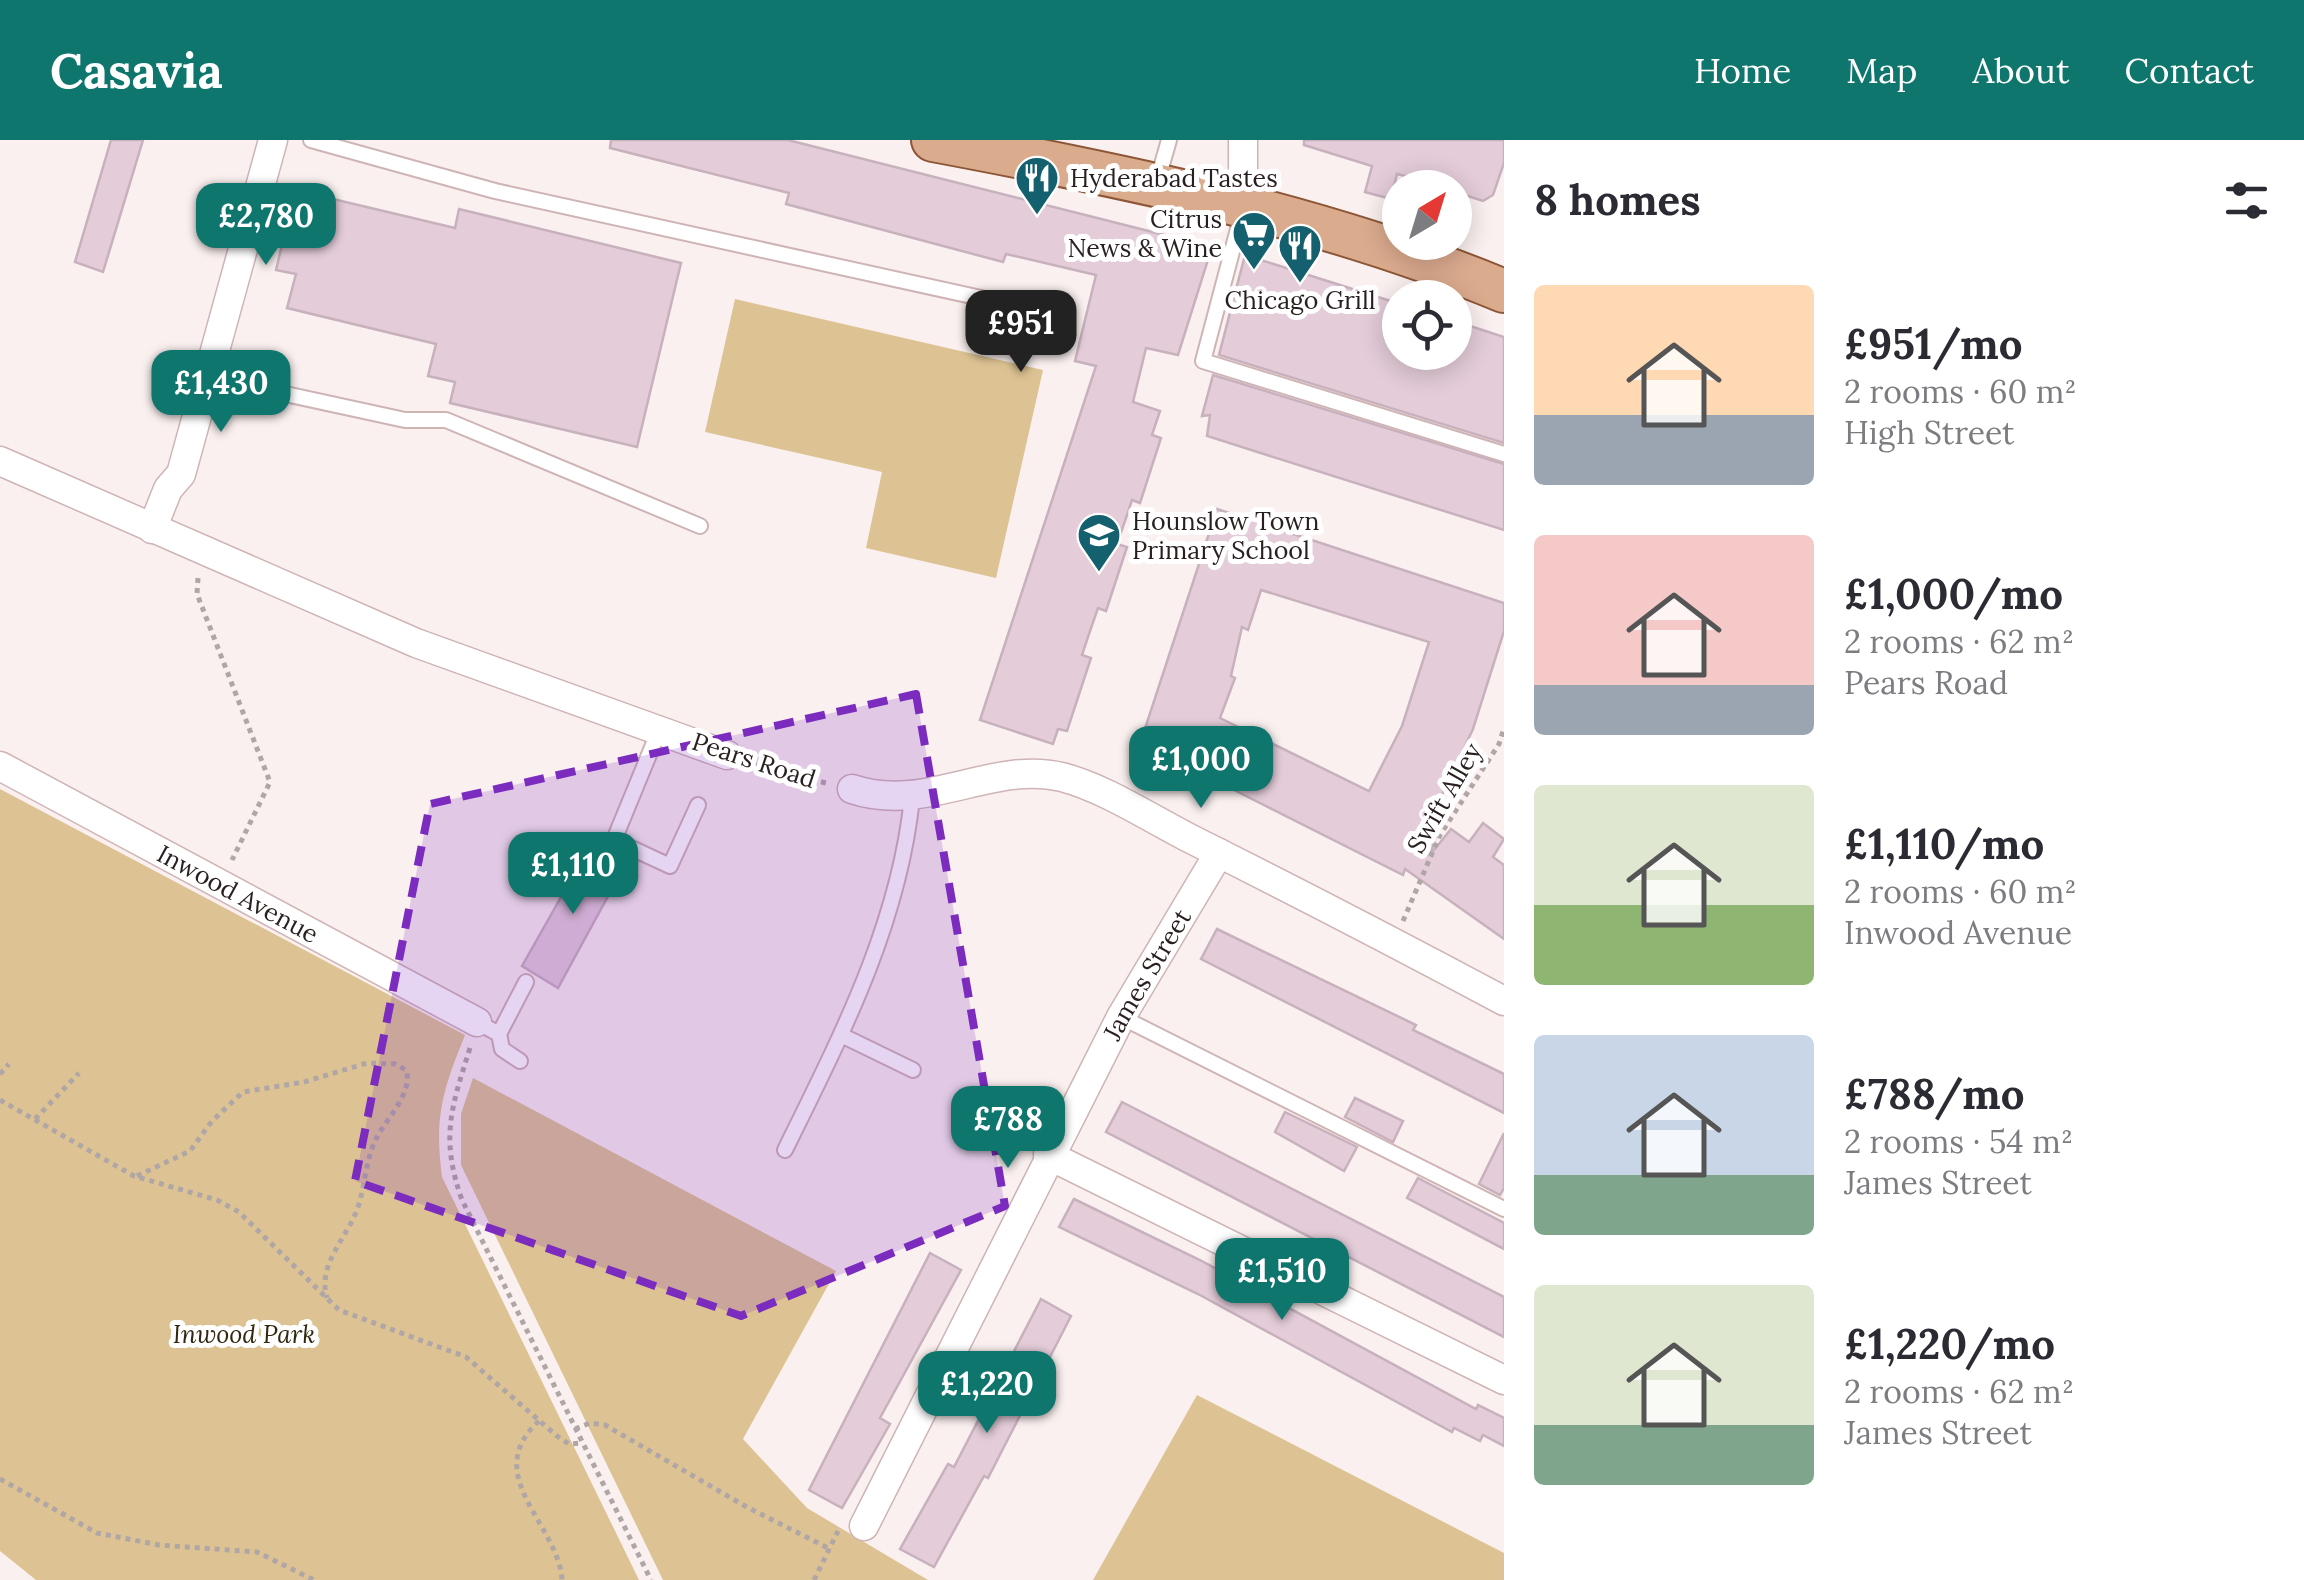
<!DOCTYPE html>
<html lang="en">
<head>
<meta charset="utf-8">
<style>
	body { margin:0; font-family:Lora,serif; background:#f2f2f3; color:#2b2b33; height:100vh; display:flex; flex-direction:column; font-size:38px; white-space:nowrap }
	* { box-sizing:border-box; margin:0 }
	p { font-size:32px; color:#7c7c81 }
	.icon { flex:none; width:55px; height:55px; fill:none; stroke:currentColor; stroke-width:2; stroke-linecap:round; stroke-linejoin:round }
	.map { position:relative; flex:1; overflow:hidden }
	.side { display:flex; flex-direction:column; background:#fff; width:800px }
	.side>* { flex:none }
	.needle { width:65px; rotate:38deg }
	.tools { position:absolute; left:1382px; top:30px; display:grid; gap:20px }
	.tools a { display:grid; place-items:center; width:90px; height:90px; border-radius:50%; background:#fff; box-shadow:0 5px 25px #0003; font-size:50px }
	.price { position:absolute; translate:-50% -85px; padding:0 22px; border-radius:20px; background:#0f766e; color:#fff; font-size:32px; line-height:65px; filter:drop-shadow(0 2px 5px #0008) }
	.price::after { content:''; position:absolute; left:50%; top:60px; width:30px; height:22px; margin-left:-15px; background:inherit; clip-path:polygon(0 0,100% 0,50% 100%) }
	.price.selected { background:#222; color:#fff }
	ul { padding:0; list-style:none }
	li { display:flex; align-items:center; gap:30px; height:250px; padding:0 30px }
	li span { display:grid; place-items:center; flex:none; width:280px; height:200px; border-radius:10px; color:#555 }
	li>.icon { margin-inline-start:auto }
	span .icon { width:120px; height:120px; fill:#fffc; stroke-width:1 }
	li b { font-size:42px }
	h2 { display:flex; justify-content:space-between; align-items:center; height:120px; padding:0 30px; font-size:42px }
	header { display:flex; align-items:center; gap:60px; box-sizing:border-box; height:140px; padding:0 50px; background:#0f766e; color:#fff }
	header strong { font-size:48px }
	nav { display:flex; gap:55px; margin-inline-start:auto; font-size:35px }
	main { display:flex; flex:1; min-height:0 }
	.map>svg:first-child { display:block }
	.green { fill:#ddc393 }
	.building { fill:#e4ccd9; stroke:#c7b1bd; stroke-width:2.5; fill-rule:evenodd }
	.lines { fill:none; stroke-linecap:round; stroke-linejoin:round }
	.service-casing { stroke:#cfb4b5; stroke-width:18 }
	.minor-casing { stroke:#cfb4b5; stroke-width:31 }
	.primary-casing { stroke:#8d5636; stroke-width:46 }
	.path { stroke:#b1a6a6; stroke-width:5; stroke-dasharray:5 5; stroke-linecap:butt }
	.service { stroke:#fff; stroke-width:14 }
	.minor { stroke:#fff; stroke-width:28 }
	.primary { stroke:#dbab8e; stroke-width:42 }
	.marked { fill:#7b2cbf; fill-opacity:0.2; stroke:#7b2cbf; stroke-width:8; stroke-dasharray:20 12; stroke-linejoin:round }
	.labels { text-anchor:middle; stroke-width:10; stroke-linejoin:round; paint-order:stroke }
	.poi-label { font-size:25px; fill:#291f1f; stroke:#fff; text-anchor:start }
	.street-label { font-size:25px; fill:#291f1f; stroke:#fff }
	.park-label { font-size:25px; font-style:italic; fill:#33270f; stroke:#fff }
</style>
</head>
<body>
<header>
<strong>Casavia</strong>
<nav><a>Home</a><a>Map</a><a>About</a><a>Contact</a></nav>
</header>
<main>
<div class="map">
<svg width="1504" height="1440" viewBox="0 0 1504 1440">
	<rect width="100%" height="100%" fill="#fbf0f0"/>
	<!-- green -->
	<g class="green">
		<polygon points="735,159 1043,230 996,438 866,408 882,332 705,292"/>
		<path d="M0,649l465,246c-22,55 -31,81 -23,142l197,403h-603l-36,-29z"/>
		<polygon points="473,938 836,1131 743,1299 807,1368 928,1440 663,1440 461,1025 461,974"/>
		<polygon points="1197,1255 1504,1413 1504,1440 1093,1440"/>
	</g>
	<!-- building -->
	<g class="building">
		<polygon points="111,0 143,0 103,132 75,122"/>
		<polygon points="611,0 788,0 1212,107 1178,215 1146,208 1133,262 1160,271 1152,295 1161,298 1140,363 1132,360 1125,381 1117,404 1127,407 1106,471 1098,468 1089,494 1082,515 1091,518 1067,591 1058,589 1053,604 980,580 1096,226 1075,221 1096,135 1006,114 1003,122 786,64 789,53 610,8"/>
		<polygon points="1304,0 1504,0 1504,23 1493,55 1483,61 1455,52 1455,48 1397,34 1391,59 1365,52 1372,26 1304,5"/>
		<polygon points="295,50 455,88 459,69 681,123 637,307 450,263 455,242 428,236 436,204 287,168 296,134 276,130"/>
		<polygon points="1245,115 1400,164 1400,212 1455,212 1455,181 1504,197 1504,303 1219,215"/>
		<polygon points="1213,235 1504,324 1504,390 1207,296 1210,275 1202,276"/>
		<path d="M1217,369l287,94v28l-31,98 -41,87 9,6 -11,33 21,-26 18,13 14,-19 21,16 -11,18 11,8v74l-99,-70 -2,6 -177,-89 -90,-30zM1261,450l168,52 -27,84 -33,65 -149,-73 15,-40 -4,-2 11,-49 6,3z"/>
		<polygon points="590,706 625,725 558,848 522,826"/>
		<polygon points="1217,789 1416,885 1413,890 1504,934 1504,973 1201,819"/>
		<polygon points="1355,958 1403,981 1393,1002 1345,977"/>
		<polygon points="1122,962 1504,1157 1504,1197 1106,992"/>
		<polygon points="1285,972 1357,1007 1344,1031 1275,992"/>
		<polygon points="1504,993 1504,1048 1500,1055 1479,1044"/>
		<polygon points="1418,1038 1504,1083 1504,1109 1407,1058"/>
		<polygon points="1074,1059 1200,1120 1476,1269 1478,1265 1504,1278 1504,1306 1483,1295 1480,1301 1454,1288 1452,1292 1198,1154 1059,1087"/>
		<polygon points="930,1113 961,1130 880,1278 890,1284 842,1368 809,1350"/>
		<polygon points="1041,1159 1071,1176 988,1338 984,1336 934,1427 900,1409 948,1324 954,1327"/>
	</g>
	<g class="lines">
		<defs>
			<g id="service">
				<polyline points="311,0 495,51 1067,177"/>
				<polyline points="1161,28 1169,0"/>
				<polyline points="1243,70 1203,221 1504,314"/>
				<polyline points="207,237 405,280 446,280 700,386"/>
				<polyline points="660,588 614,700 670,726 698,665"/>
				<polyline points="1121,877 1504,1069"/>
				<polyline points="477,882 499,894 526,842"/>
				<polyline points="499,894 502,909 520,921"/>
				<polyline points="841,895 913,930"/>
				<path d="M785,1010c56,-114 114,-225 127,-352"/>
			</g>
			<g id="minor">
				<polyline points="1243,44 1243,0"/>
				<polyline points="0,321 416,503 727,615"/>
				<polyline points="152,389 168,349 181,334 273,0"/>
				<path id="s1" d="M0,626l477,256"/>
				<path d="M852,649c74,25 140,-29 210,-12 45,12 89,42 131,63 104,52 208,106 311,161"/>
				<polyline points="1048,1015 1504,1240"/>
				<path id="s2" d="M864,1386l257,-509 98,-164"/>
			</g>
			<path id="primary" d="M933,0c192,36 390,76 571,151"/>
		</defs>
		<!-- service casing -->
		<use href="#service" class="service-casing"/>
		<!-- minor casing -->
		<use href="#minor" class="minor-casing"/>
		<!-- primary casing -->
		<use href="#primary" class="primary-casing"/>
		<!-- path -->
		<g class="path">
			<polyline points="198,438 197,454 270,642 232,720"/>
			<polyline points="753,625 830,644"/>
			<polyline points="1403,781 1440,695 1499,604 1504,588"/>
			<path d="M470,908c-19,60 -30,90 -8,152l189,380"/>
			<polyline points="0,934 9,924"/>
			<polyline points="0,960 134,1036 217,1060 239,1072 339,1170 466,1217 557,1296 569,1304 582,1303"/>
			<polyline points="35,979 79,933"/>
			<path d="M137,1036l53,-25 22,-30 31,-29 61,-10 63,-19 28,1 11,6c8,23 -22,51 -31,71 -10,22 -10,47 -18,69 -11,29 -40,55 -30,88"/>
			<path d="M539,1281c-60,54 20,104 23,159"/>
			<polyline points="575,1289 590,1283 605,1285 745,1366 828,1408"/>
			<polyline points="0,1339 97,1393 159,1405 257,1412 314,1440"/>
			<polyline points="814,1440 838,1391"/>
		</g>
		<!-- service -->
		<use href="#service" class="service"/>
		<!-- minor -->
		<use href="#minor" class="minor"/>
		<!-- primary -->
		<use href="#primary" class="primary"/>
	</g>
	<!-- marked area -->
	<path class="marked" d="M916,554l89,512 -264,110 -386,-135 75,-377z"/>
	<!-- icons -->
	<defs>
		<symbol id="restaurant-pin" viewBox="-11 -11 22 30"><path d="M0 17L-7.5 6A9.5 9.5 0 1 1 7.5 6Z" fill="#15606e" stroke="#fff"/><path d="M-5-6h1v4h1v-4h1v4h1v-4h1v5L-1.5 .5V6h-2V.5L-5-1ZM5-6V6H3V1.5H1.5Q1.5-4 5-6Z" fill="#fff"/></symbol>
		<symbol id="supermarket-pin" viewBox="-11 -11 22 30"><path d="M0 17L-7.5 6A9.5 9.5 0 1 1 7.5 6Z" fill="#15606e" stroke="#fff"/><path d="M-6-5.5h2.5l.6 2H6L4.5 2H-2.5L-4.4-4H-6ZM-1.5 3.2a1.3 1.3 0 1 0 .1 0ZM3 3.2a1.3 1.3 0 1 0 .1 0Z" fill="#fff"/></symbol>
		<symbol id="school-pin" viewBox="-11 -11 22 30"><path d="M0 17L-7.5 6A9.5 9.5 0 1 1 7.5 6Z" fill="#15606e" stroke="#fff"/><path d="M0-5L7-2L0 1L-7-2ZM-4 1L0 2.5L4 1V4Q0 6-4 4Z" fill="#fff"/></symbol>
	</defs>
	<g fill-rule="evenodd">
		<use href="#restaurant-pin" x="1012" y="13" width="50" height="68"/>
		<use href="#supermarket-pin" x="1229" y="68" width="50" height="68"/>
		<use href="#restaurant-pin" x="1275" y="81" width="50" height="68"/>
		<use href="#school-pin" x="1074" y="370" width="50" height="68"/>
	</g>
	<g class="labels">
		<!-- poi labels -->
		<g class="poi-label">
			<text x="1070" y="47">Hyderabad Tastes</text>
			<text x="1222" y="88" text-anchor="end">Citrus<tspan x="1222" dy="29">News &amp; Wine</tspan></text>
			<text x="1300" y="169" text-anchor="middle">Chicago Grill</text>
			<text x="1132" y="390">Hounslow Town<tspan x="1132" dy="29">Primary School</tspan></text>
		</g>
		<!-- street labels -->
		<g class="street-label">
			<text transform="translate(754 620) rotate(18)" y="9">Pears Road</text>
			<text transform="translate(1444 658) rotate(-60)" y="9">Swift Alley</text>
			<text dy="9" stroke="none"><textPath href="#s1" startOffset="270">Inwood Avenue</textPath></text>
			<text dy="9" stroke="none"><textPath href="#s2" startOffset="620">James Street</textPath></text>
		</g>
		<!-- park labels -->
		<g class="park-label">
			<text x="244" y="1203">Inwood Park</text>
		</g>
	</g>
</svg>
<div class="tools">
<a><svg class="needle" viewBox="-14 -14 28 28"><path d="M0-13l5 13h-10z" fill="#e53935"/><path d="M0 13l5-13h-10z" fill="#7c7c81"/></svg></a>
<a><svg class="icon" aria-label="locate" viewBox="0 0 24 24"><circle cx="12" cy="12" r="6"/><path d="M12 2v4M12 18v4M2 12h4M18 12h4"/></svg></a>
</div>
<b class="price" style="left:266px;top:128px">£2,780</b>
<b class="price selected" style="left:1021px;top:235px">£951</b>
<b class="price" style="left:221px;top:295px">£1,430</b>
<b class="price" style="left:1201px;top:671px">£1,000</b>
<b class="price" style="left:573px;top:777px">£1,110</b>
<b class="price" style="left:1008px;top:1031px">£788</b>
<b class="price" style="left:1282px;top:1183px">£1,510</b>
<b class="price" style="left:987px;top:1296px">£1,220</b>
</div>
<section class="side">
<h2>8 homes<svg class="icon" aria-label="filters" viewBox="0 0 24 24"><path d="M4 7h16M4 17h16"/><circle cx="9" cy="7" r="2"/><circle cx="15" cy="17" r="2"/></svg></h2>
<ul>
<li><span style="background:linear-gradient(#ffd9b3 65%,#9aa5b1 0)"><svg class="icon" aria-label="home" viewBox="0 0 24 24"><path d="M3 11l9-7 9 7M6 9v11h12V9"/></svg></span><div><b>£951/mo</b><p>2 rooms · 60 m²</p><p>High Street</p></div></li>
<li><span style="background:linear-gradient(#f6c9c9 75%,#9aa5b1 0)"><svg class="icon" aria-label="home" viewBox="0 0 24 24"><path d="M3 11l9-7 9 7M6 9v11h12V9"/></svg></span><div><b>£1,000/mo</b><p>2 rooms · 62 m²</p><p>Pears Road</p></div></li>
<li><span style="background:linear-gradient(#dfe7d0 60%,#8fb573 0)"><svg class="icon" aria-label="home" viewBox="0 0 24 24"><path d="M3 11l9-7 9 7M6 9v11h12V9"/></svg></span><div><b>£1,110/mo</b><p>2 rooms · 60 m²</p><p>Inwood Avenue</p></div></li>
<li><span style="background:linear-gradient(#c9d6e8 70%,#7fa58c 0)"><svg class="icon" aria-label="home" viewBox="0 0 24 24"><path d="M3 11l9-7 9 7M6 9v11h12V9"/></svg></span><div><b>£788/mo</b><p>2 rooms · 54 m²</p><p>James Street</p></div></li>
<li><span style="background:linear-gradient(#dfe7d0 70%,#7fa58c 0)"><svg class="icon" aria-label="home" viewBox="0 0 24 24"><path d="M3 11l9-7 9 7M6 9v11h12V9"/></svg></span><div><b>£1,220/mo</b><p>2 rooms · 62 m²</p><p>James Street</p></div></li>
</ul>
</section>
</main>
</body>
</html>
